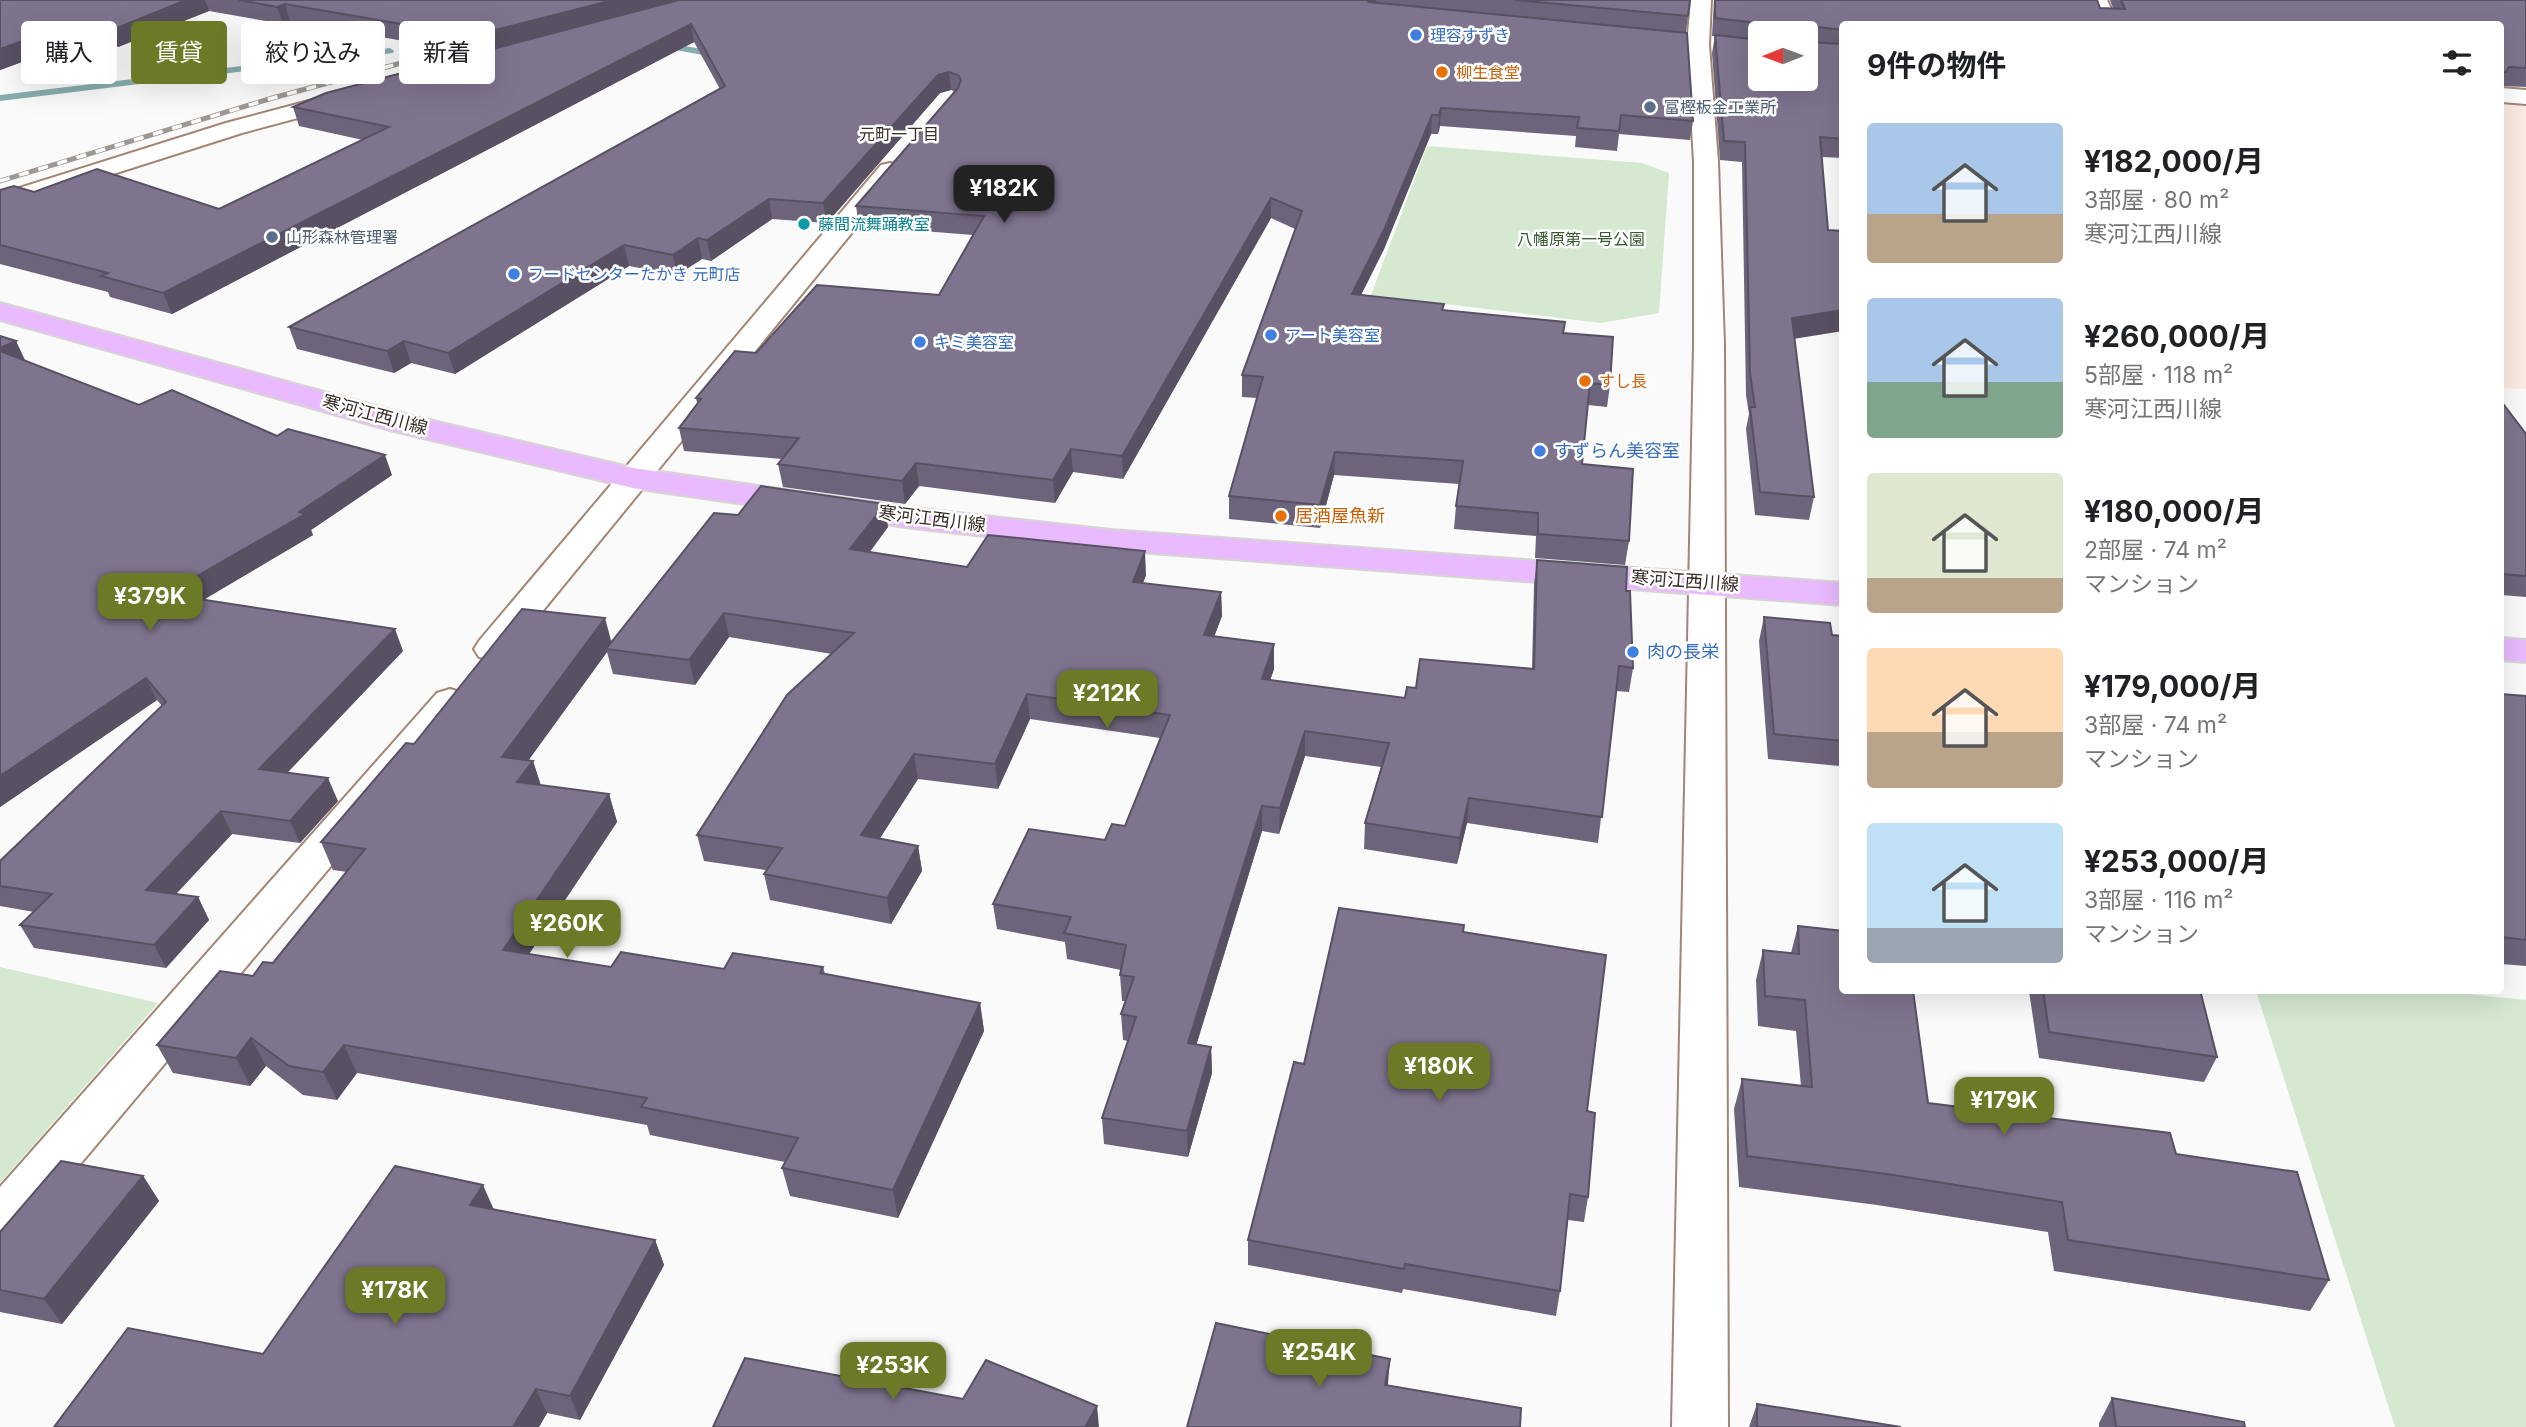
<!DOCTYPE html>
<html lang="ja">
<head>
<meta charset="utf-8">
<style>
	body { margin:0; font-family:Inter,"Noto Sans JP",sans-serif; background:#f2f2f2; color:#202124; height:100vh; display:flex; flex-direction:column; font-size:26px; white-space:nowrap }
	* { box-sizing:border-box; margin:0 }
	p { font-size:23px; color:#757577 }
	.icon { flex:none; width:38px; height:38px; fill:none; stroke:currentColor; stroke-width:2; stroke-linecap:round; stroke-linejoin:round }
	.map { position:relative; flex:1; overflow:hidden }
	.details { position:absolute; left:1839px; top:21px; width:665px; height:973px; display:flex; flex-direction:column; background:#fff; border-radius:7px; box-shadow:0 7px 28px #0002 }
	.details>* { flex:none }
	.guide { position:absolute; left:21px; top:21px; width:665px; height:63px; display:flex; gap:14px }
	.needle { width:46px; rotate:269deg }
	.buttons { position:absolute; left:1748px; top:21px; display:grid; gap:14px }
	.buttons a { display:grid; place-items:center; width:70px; height:70px; border-radius:7px; background:#fff; box-shadow:0 7px 28px #0002; font-size:35px }
	.price { position:absolute; translate:-50% -60px; padding:0 16px; border-radius:14px; background:#6c7926; color:#fff; font-size:23px; line-height:46px; filter:drop-shadow(0 2px 4px #0008) }
	.price::after { content:''; position:absolute; left:50%; top:42px; width:21px; height:16px; margin-left:-10px; background:inherit; clip-path:polygon(0 0,100% 0,50% 100%) }
	.price.selected { background:#222; color:#fff }
	ul { padding:0; list-style:none }
	li { display:flex; align-items:center; gap:21px; height:175px; padding:0 28px }
	li span { display:grid; place-items:center; flex:none; width:196px; height:140px; border-radius:7px; color:#555 }
	li>.icon { margin-inline-start:auto }
	span .icon { width:84px; height:84px; fill:#fffc; stroke-width:1 }
	li b { font-size:30px }
	h2 { display:flex; justify-content:space-between; align-items:center; height:84px; padding:0 28px; font-size:30px }
	.chip { padding:0 24px; border-radius:7px; background:#fff; box-shadow:0 7px 28px #0002; font-size:24px; line-height:63px }
	.chip.selected { background:#6c7926; color:#fff }
	.map>svg:first-child { display:block }
	.built { fill:#fcebe2 }
	.green { fill:#d4e9d0 }
	.lines { fill:none; stroke-linecap:round; stroke-linejoin:round }
	.stream { fill:#87adaf; fill-rule:evenodd }
	.street-casing { stroke:#a38574; stroke-width:4 }
	.secondary-casing { stroke:#a38574; stroke-width:4 }
	.primary-casing { stroke:#d7d5d3; stroke-width:4 }
	.street { fill:#fff; fill-rule:evenodd }
	.secondary { fill:#fff; fill-rule:evenodd }
	.primary { fill:#e9bafd; fill-rule:evenodd }
	.rail-casing { stroke:#9e9894; stroke-width:5 }
	.rail { stroke:#fff; stroke-width:3.5; stroke-dasharray:10; stroke-linecap:butt }
	.wall { fill:#6c647a; fill-rule:evenodd }
	.shaded-wall { fill:#585163 }
	.building { fill:#7e748e; stroke:#585163; stroke-width:2 }
	.shop-dot { fill:#3f7fe0; stroke:#fff; stroke-width:2.5 }
	.food-dot { fill:#e8710a; stroke:#fff; stroke-width:2.5 }
	.service-dot { fill:#5c6f8a; stroke:#fff; stroke-width:2.5 }
	.culture-dot { fill:#0f9aa8; stroke:#fff; stroke-width:2.5 }
	.labels { text-anchor:middle; stroke-width:5; stroke-linejoin:round; paint-order:stroke }
	.far-shop-label { font-size:16px; fill:#366cbe; stroke:#fff; text-anchor:start }
	.far-food-label { font-size:16px; fill:#c56008; stroke:#fff; text-anchor:start }
	.far-service-label { font-size:16px; fill:#4e5e75; stroke:#fff; text-anchor:start }
	.far-neighbourhood-label { font-size:16px; fill:#392d25; stroke:#fff }
	.far-culture-label { font-size:16px; fill:#0d838f; stroke:#fff; text-anchor:start }
	.far-park-label { font-size:16px; fill:#385832; stroke:#fff }
	.street-label { font-size:18px; fill:#392d25; stroke:#fff }
	.shop-label { font-size:18px; fill:#366cbe; stroke:#fff; text-anchor:start }
	.food-label { font-size:18px; fill:#c56008; stroke:#fff; text-anchor:start }
</style>
</head>
<body>
<div class="map">
<svg width="2526" height="1427" viewBox="0 0 2526 1427">
	<rect width="100%" height="100%" fill="#fafafa"/>
	<!-- built -->
	<polygon class="built" points="2501,104 2526,106 2526,389 2501,388"/>
	<!-- green -->
	<g class="green">
		<polygon points="1427,146 1642,163 1669,173 1659,313 1601,323 1371,295"/>
		<polygon points="0,967 158,1003 0,1183"/>
		<polygon points="2429,990 2526,1000 2526,1427 2395,1427 2256,991"/>
	</g>
	<g class="lines">
		<!-- stream -->
		<g class="stream">
			<polygon points="662,42 719,52 723,55 719,58 659,47 658,45"/>
			<polygon points="390,48 394,51 393,53 0,101 0,95"/>
		</g>
		<defs>
			<g id="street">
				<polygon points="2087,0 2107,0 2118,24 2098,24"/>
				<polygon points="2501,88 2526,90 2526,104 2501,102"/>
				<polygon points="346,91 357,98 354,103 242,133 0,210 0,194 226,123"/>
				<polygon points="890,163 899,165 902,170 899,175 505,657 492,660 479,657 474,649 479,641 881,165"/>
				<polygon points="450,689 463,693 469,701 463,709 18,1238 0,1245 0,1187 437,693"/>
			</g>
			<polygon id="secondary" points="1691,0 1711,0 1709,45 1718,162 1724,345 1728,1427 1672,1427 1694,345 1694,162 1687,45"/>
			<g id="primary">
				<polygon points="0,303 408,415 633,468 913,508 1111,530 1843,583 1843,605 1111,550 913,528 633,488 390,430 0,320"/>
				<polygon points="2501,638 2526,640 2526,662 2501,660"/>
			</g>
		</defs>
		<!-- street casing -->
		<use href="#street" class="street-casing"/>
		<!-- secondary casing -->
		<use href="#secondary" class="secondary-casing"/>
		<!-- primary casing -->
		<use href="#primary" class="primary-casing"/>
		<!-- street -->
		<use href="#street" class="street"/>
		<!-- secondary -->
		<use href="#secondary" class="secondary"/>
		<!-- primary -->
		<use href="#primary" class="primary"/>
		<defs>
			<polyline id="rail" points="0,181 269,99 449,50"/>
		</defs>
		<!-- rail casing -->
		<use href="#rail" class="rail-casing"/>
		<!-- rail -->
		<use href="#rail" class="rail"/>
	</g>
	<!-- wall -->
	<g class="wall">
		<polygon points="0,0 1690,0 1686,32 1693,121 1690,140 1619,134 1617,151 1575,147 1576,136 1440,126 1438,134 1431,134 1384,249 1361,295 1444,304 1443,310 1565,322 1564,333 1610,385 1607,407 1588,405 1582,464 1629,541 1625,565 1535,558 1536,536 1454,529 1456,506 1459,484 1334,475 1320,528 1229,519 1229,496 1257,398 1242,397 1242,375 1295,229 1271,218 1123,479 1073,472 1055,503 919,486 905,504 783,487 778,464 782,459 684,451 679,428 697,403 696,398 756,353 939,295 973,235 859,226 856,206 955,92 951,90 940,93 827,223 772,219 711,261 702,259 677,275 629,266 455,374 411,363 394,373 297,349 289,327 720,89 694,42 172,314 110,297 108,292 0,264 0,190 34,192 219,209 363,140 299,126 293,107 434,64 432,46 290,21 283,24 209,11 118,47 111,46 74,61 41,55 0,70"/>
		<path d="M1714,0h383l3,8h13l-3,-8h416v87l-25,-1v-62h-658v134l-22,-1 -27,182 20,158 -5,23 -54,-5 -9,-86 3,-15 -3,-19 -4,-233 -22,-2 -8,-107 3,-17h-3zM1760,33h46l-46,46z"/>
		<polygon points="16,341 24,361 139,405 277,436 392,475 311,530 313,535 203,600 403,651 287,773 338,801 300,843 232,834 176,894 198,897 209,920 166,968 34,948 20,925 34,912 0,906 0,861 162,706 157,700 0,807"/>
		<polygon points="2501,401 2526,434 2526,597 2501,595"/>
		<polygon points="738,515 888,527 870,552 967,567 1146,575 1143,583 1221,592 1222,616 1214,637 1274,669 1270,680 1405,698 1416,688 1532,669 1534,584 1537,560 1626,591 1633,668 1629,692 1616,691 1598,843 1467,823 1457,864 1364,849 1365,823 1381,767 1305,756 1279,834 1262,831 1196,1045 1211,1047 1212,1073 1188,1157 1104,1144 1102,1118 1128,1041 1123,1040 1121,1014 1126,1001 1122,1001 1120,975 1121,970 1067,959 1065,942 997,929 993,904 1105,840 1125,826 1160,738 1030,719 998,789 918,779 880,838 918,846 922,871 891,924 770,900 764,874 766,870 704,861 697,835 832,654 729,637 695,685 613,674 607,652 528,761 533,761 541,786 609,794 617,822 529,954 611,967 724,969 823,967 825,974 980,1003 984,1031 898,1218 790,1196 782,1168 785,1162 650,1135 647,1125 357,1073 337,1100 303,1095 266,1066 250,1086 173,1073 157,1045 253,976 273,963 347,872 333,870 321,842 414,744 612,642"/>
		<polygon points="1764,617 1832,635 1843,636 1843,752 1839,766 1768,759 1759,641"/>
		<polygon points="2501,694 2526,696 2526,966 2501,964"/>
		<polygon points="1798,926 1928,1103 2176,1154 2329,1280 2310,1311 2054,1271 2048,1232 1877,1205 1739,1187 1734,1109 1742,1079 1801,1086 1796,1031 1758,1026 1756,980 1763,950 1791,953"/>
		<polygon points="1463,932 1587,1111 1588,1197 1584,1222 1568,1220 1560,1291 1556,1316 1403,1289 1402,1293 1248,1265 1248,1240 1304,1064"/>
		<polygon points="2200,990 2217,1057 2204,1082 2039,1058 2029,991"/>
		<polygon points="143,1176 159,1201 62,1324 0,1312 0,1232"/>
		<polygon points="493,1209 655,1240 664,1265 580,1420 547,1413 539,1427 54,1427 263,1354"/>
		<polygon points="2112,1398 2245,1427 2099,1427 2099,1423"/>
		<polygon points="1757,1404 1901,1427 1749,1427"/>
	</g>
	<!-- shaded-wall -->
	<g class="shaded-wall">
		<polygon points="186,0 205,0 209,11 118,47 112,30"/>
		<polygon points="613,0 682,0 435,65 429,47"/>
		<polygon points="1364,0 1376,0 1376,4"/>
		<polygon points="285,4 290,21 283,24 277,7"/>
		<polygon points="691,24 694,42 172,314 163,293"/>
		<polygon points="105,28 111,46 74,61 67,43"/>
		<polygon points="34,37 41,55 0,70 0,49"/>
		<polygon points="949,72 951,90 940,93 827,223 823,203 938,75"/>
		<polygon points="1441,108 1440,126 1438,134 1439,115"/>
		<polygon points="1432,115 1431,134 1384,249 1351,315 1352,294"/>
		<polygon points="1271,198 1271,218 1123,479 1122,456"/>
		<polygon points="769,199 772,219 711,261 707,240"/>
		<polygon points="698,238 702,259 677,275 673,255"/>
		<polygon points="624,245 629,266 455,374 448,353"/>
		<polygon points="1843,310 1843,331 1787,340 1792,318"/>
		<polygon points="16,341 25,360 5,369 0,358 0,348"/>
		<polygon points="404,341 411,363 394,373 387,351"/>
		<polygon points="1071,449 1073,472 1055,503 1053,480"/>
		<polygon points="1335,452 1334,475 1320,528 1320,505"/>
		<polygon points="385,455 392,475 311,530 313,535 176,616 166,594 299,512"/>
		<polygon points="916,463 919,486 905,504 902,481"/>
		<polygon points="885,504 888,527 854,572 850,549"/>
		<polygon points="1145,551 1146,575 1134,606 1133,582"/>
		<polygon points="1221,592 1222,616 1205,660 1204,635"/>
		<polygon points="724,613 729,637 695,685 689,660"/>
		<polygon points="605,618 612,644 606,649 607,652 511,784 502,757"/>
		<polygon points="395,629 403,651 269,792 259,769"/>
		<polygon points="1274,644 1274,669 1262,704 1262,679"/>
		<polygon points="146,678 157,700 0,807 0,776"/>
		<polygon points="1027,694 1030,719 998,789 995,764"/>
		<polygon points="1305,731 1305,756 1279,834 1280,808"/>
		<polygon points="914,754 918,779 866,860 861,835"/>
		<polygon points="533,761 542,789 517,782"/>
		<polygon points="328,778 338,801 300,843 290,821"/>
		<polygon points="609,794 617,822 513,978 503,950"/>
		<polygon points="1469,798 1467,823 1457,864 1460,838"/>
		<polygon points="1262,806 1262,831 1189,1069 1188,1043"/>
		<polygon points="221,811 232,834 158,913 146,890"/>
		<polygon points="918,846 922,871 891,924 887,898"/>
		<polygon points="198,897 209,920 166,968 154,945"/>
		<polygon points="980,1003 984,1031 898,1218 893,1190"/>
		<polygon points="251,1038 266,1066 250,1086 236,1058"/>
		<polygon points="344,1045 357,1073 337,1100 323,1072"/>
		<polygon points="1211,1047 1212,1073 1188,1157 1187,1131"/>
		<polygon points="143,1176 159,1201 62,1324 44,1299"/>
		<polygon points="483,1185 494,1210 470,1205"/>
		<polygon points="655,1240 664,1265 580,1420 570,1396"/>
		<polygon points="1390,1359 1388,1384 1383,1410 1385,1385"/>
		<polygon points="536,1389 547,1413 539,1427 513,1427"/>
		<polygon points="1097,1406 1099,1427 1085,1427"/>
	</g>
	<!-- building -->
	<g class="building">
		<polygon points="0,0 186,0 112,30 105,28 67,43 34,37 0,49"/>
		<polygon points="239,0 613,0 429,47 459,34 285,4 277,7"/>
		<polygon points="679,0 1367,0 1369,2 1687,33 1693,121 1621,115 1619,131 1577,128 1579,117 1441,108 1439,115 1432,115 1385,228 1352,294 1444,304 1442,310 1565,322 1563,333 1613,337 1610,385 1590,383 1582,464 1633,469 1629,541 1538,534 1538,513 1456,506 1463,461 1335,452 1320,505 1229,496 1263,377 1242,375 1302,211 1271,198 1122,456 1071,449 1053,480 916,463 902,481 778,464 799,438 679,428 701,399 696,398 735,351 756,353 817,285 939,295 984,216 856,206 958,88 961,80 958,75 949,72 938,75 823,203 769,199 707,240 698,238 673,255 624,245 448,353 404,341 387,351 289,327 725,86 691,24 163,293 101,276 108,273 0,245 0,190 14,186 34,192 97,169 219,209 389,127 293,107 326,93"/>
		<polygon points="1515,0 1690,0 1688,16"/>
		<polygon points="1715,0 2097,0 2100,8 2125,9 2121,0 2526,0 2526,68 2509,67 2506,72 2501,72 2501,24 1843,24 1843,30 1809,26 1807,42 1843,44 1843,139 1820,137 1828,230 1843,231 1843,310 1792,318 1814,497 1760,492 1750,407 1755,407 1750,373 1745,142 1724,141 1715,35 1760,40 1760,79 1806,79 1806,33 1765,33 1765,24 1715,18"/>
		<polygon points="0,336 16,341 0,348"/>
		<polygon points="0,351 139,405 172,390 277,436 288,429 385,455 299,512 305,514 166,594 395,629 259,769 328,778 290,821 221,811 146,890 198,897 154,945 20,925 52,894 0,886 0,861 166,702 146,678 0,776"/>
		<polygon points="2501,401 2526,434 2526,576 2501,574"/>
		<polygon points="761,486 885,504 850,549 967,567 988,535 1145,551 1133,582 1221,592 1204,635 1274,644 1262,679 1405,698 1407,687 1416,688 1420,659 1534,669 1537,560 1627,567 1626,591 1630,591 1633,668 1619,666 1602,817 1469,798 1460,838 1365,823 1389,743 1305,731 1280,808 1262,806 1188,1043 1211,1047 1187,1131 1102,1118 1136,1017 1121,1014 1134,977 1120,975 1126,945 1064,933 1071,917 993,904 1029,829 1105,840 1112,824 1125,826 1170,715 1027,694 995,764 914,754 861,835 918,846 887,898 764,874 782,848 697,835 787,695 854,633 724,613 689,660 606,649 714,513 738,515"/>
		<polygon points="522,609 605,618 502,757 533,761 517,782 609,794 503,950 611,967 621,952 724,969 733,953 823,967 820,973 980,1003 893,1190 782,1168 798,1138 641,1107 647,1098 344,1045 323,1072 289,1066 251,1038 236,1058 157,1045 220,971 253,976 263,962 273,963 365,849 321,842 406,743 414,744"/>
		<polygon points="1764,617 1830,623 1832,635 1843,636 1843,712 1842,712 1843,741 1774,734"/>
		<polygon points="2501,694 2526,696 2526,940 2501,937"/>
		<polygon points="1339,908 1464,925 1463,932 1606,955 1587,1111 1595,1113 1588,1197 1570,1194 1560,1291 1405,1264 1404,1269 1248,1240 1294,1062 1304,1064"/>
		<polygon points="1798,926 1843,931 1843,990 1913,990 1928,1103 2170,1133 2176,1154 2297,1172 2329,1280 2068,1240 2062,1202 1887,1174 1747,1156 1742,1079 1812,1087 1805,1000 1765,996 1763,950 1799,954"/>
		<polygon points="2043,990 2200,990 2217,1057 2049,1032"/>
		<polygon points="61,1161 143,1176 44,1299 0,1290 0,1232"/>
		<polygon points="395,1166 483,1185 470,1205 655,1240 570,1396 536,1389 513,1427 54,1427 128,1328 263,1354"/>
		<polygon points="1216,1323 1390,1359 1385,1385 1521,1408 1520,1427 1187,1427"/>
		<polygon points="745,1358 963,1399 986,1360 1097,1406 1085,1427 713,1427"/>
		<polygon points="2112,1398 2244,1422 2245,1427 2116,1427"/>
		<polygon points="1757,1404 1901,1427 1757,1427"/>
	</g>
	<!-- markers -->
	<g class="shop-dot">
		<circle cx="1416" cy="35" r="7"/>
		<circle cx="514" cy="274" r="7"/>
		<circle cx="1271" cy="335" r="7"/>
		<circle cx="920" cy="342" r="7"/>
		<circle cx="1540" cy="451" r="7"/>
		<circle cx="1633" cy="652" r="7"/>
	</g>
	<g class="food-dot">
		<circle cx="1442" cy="72" r="7"/>
		<circle cx="1585" cy="381" r="7"/>
		<circle cx="1281" cy="516" r="7"/>
	</g>
	<g class="service-dot">
		<circle cx="1650" cy="107" r="7"/>
		<circle cx="272" cy="237" r="7"/>
	</g>
	<circle class="culture-dot" cx="804" cy="224" r="7"/>
	<g class="labels">
		<!-- far-shop labels -->
		<g class="far-shop-label">
			<text x="1430" y="41">理容すずき</text>
			<text x="528" y="280">フードセンターたかき 元町店</text>
			<text x="1285" y="341">アート美容室</text>
			<text x="934" y="348">キミ美容室</text>
		</g>
		<!-- far-food labels -->
		<g class="far-food-label">
			<text x="1456" y="78">柳生食堂</text>
			<text x="1599" y="387">すし長</text>
		</g>
		<!-- far-service labels -->
		<g class="far-service-label">
			<text x="1664" y="113">富樫板金工業所</text>
			<text x="286" y="243">山形森林管理署</text>
		</g>
		<!-- far-neighbourhood labels -->
		<g class="far-neighbourhood-label">
			<text x="899" y="140">元町一丁目</text>
		</g>
		<!-- far-culture labels -->
		<g class="far-culture-label">
			<text x="818" y="230">藤間流舞踊教室</text>
		</g>
		<!-- far-park labels -->
		<g class="far-park-label">
			<text x="1581" y="245">八幡原第一号公園</text>
		</g>
		<!-- street labels -->
		<g class="street-label">
			<text transform="translate(375 415) rotate(15)" y="6">寒河江西川線</text>
			<text transform="translate(932 519) rotate(7)" y="6">寒河江西川線</text>
			<text transform="translate(1685 581) rotate(4)" y="6">寒河江西川線</text>
		</g>
		<!-- shop labels -->
		<g class="shop-label">
			<text x="1554" y="457">すずらん美容室</text>
			<text x="1647" y="658">肉の長栄</text>
		</g>
		<!-- food labels -->
		<g class="food-label">
			<text x="1295" y="522">居酒屋魚新</text>
		</g>
	</g>
</svg>
<div class="buttons">
<a><svg class="needle" viewBox="-14 -14 28 28"><path d="M0-13l5 13h-10z" fill="#e53935"/><path d="M0 13l5-13h-10z" fill="#757577"/></svg></a>
</div>
<b class="price selected" style="left:1004px;top:225px">¥182K</b>
<b class="price" style="left:150px;top:633px">¥379K</b>
<b class="price" style="left:1107px;top:730px">¥212K</b>
<b class="price" style="left:567px;top:960px">¥260K</b>
<b class="price" style="left:1439px;top:1103px">¥180K</b>
<b class="price" style="left:2004px;top:1137px">¥179K</b>
<b class="price" style="left:395px;top:1327px">¥178K</b>
<b class="price" style="left:1319px;top:1389px">¥254K</b>
<b class="price" style="left:893px;top:1402px">¥253K</b>
<div class="guide">
<a class="chip">購入</a>
<a class="chip selected">賃貸</a>
<a class="chip">絞り込み</a>
<a class="chip">新着</a>
</div>
<section class="details">
<h2>9件の物件<svg class="icon" aria-label="filters" viewBox="0 0 24 24"><path d="M4 7h16M4 17h16"/><circle cx="9" cy="7" r="2"/><circle cx="15" cy="17" r="2"/></svg></h2>
<ul>
<li><span style="background:linear-gradient(#a9c7e8 65%,#b9a48a 0)"><svg class="icon" aria-label="home" viewBox="0 0 24 24"><path d="M3 11l9-7 9 7M6 9v11h12V9"/></svg></span><div><b>¥182,000/月</b><p>3部屋 · 80 m²</p><p>寒河江西川線</p></div></li>
<li><span style="background:linear-gradient(#a9c7e8 60%,#7fa58c 0)"><svg class="icon" aria-label="home" viewBox="0 0 24 24"><path d="M3 11l9-7 9 7M6 9v11h12V9"/></svg></span><div><b>¥260,000/月</b><p>5部屋 · 118 m²</p><p>寒河江西川線</p></div></li>
<li><span style="background:linear-gradient(#dfe7d0 75%,#b9a48a 0)"><svg class="icon" aria-label="home" viewBox="0 0 24 24"><path d="M3 11l9-7 9 7M6 9v11h12V9"/></svg></span><div><b>¥180,000/月</b><p>2部屋 · 74 m²</p><p>マンション</p></div></li>
<li><span style="background:linear-gradient(#ffd9b3 60%,#b9a48a 0)"><svg class="icon" aria-label="home" viewBox="0 0 24 24"><path d="M3 11l9-7 9 7M6 9v11h12V9"/></svg></span><div><b>¥179,000/月</b><p>3部屋 · 74 m²</p><p>マンション</p></div></li>
<li><span style="background:linear-gradient(#bfe0f5 75%,#9aa5b1 0)"><svg class="icon" aria-label="home" viewBox="0 0 24 24"><path d="M3 11l9-7 9 7M6 9v11h12V9"/></svg></span><div><b>¥253,000/月</b><p>3部屋 · 116 m²</p><p>マンション</p></div></li>
</ul>
</section>
</div>
</body>
</html>
